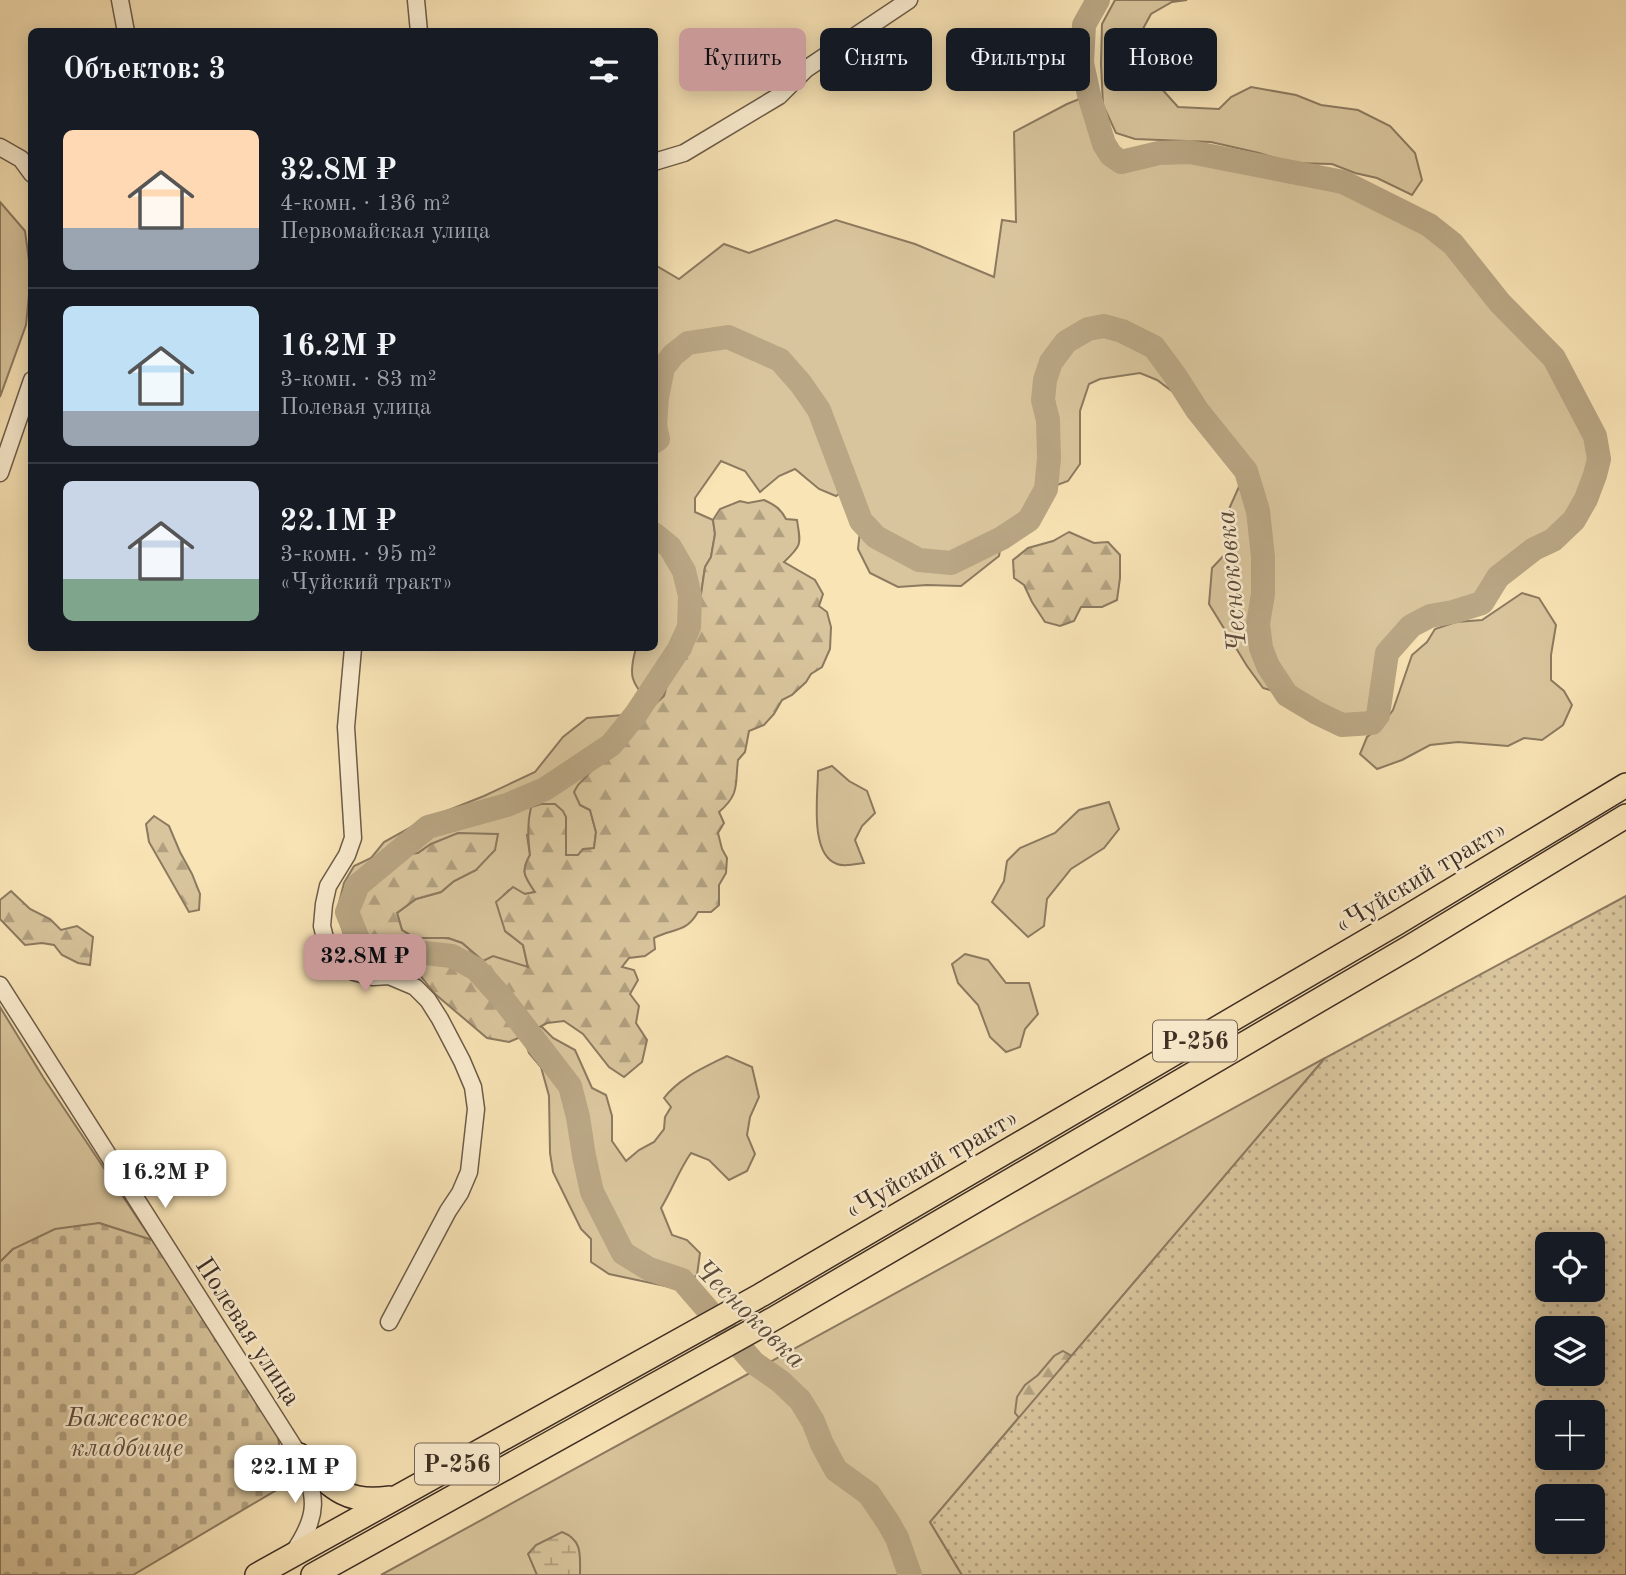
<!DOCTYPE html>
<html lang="ru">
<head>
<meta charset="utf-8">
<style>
	body { margin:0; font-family:"Old Standard TT",serif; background:#20242c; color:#f1f3f6; height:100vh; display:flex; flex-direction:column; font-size:26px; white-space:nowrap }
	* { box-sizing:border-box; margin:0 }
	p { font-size:23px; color:#9ea1a6 }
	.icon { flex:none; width:38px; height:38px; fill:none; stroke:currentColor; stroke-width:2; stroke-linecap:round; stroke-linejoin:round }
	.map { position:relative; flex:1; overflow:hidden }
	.details { position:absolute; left:28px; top:28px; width:630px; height:623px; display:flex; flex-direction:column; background:#171b24; border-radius:10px; box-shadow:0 4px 18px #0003 }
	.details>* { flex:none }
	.hud { position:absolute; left:679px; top:28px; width:665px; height:63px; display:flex; gap:14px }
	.controls { position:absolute; left:1535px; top:1232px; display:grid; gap:14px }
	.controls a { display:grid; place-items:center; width:70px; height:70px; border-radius:10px; background:#171b24; box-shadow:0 4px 18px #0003; font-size:35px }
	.price { position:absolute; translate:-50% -60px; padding:0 16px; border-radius:14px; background:#fff; color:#222; font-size:23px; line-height:46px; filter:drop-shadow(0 2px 4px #0008) }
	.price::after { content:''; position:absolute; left:50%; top:42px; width:21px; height:16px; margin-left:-10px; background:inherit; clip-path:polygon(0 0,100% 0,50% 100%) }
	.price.on { background:#c59692; color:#111 }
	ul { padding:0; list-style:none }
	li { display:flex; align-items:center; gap:21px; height:175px; padding:0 35px }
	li+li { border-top:2px solid #363941 }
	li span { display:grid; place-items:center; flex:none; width:196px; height:140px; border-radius:10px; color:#555 }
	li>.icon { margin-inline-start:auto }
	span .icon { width:84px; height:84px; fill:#fffc; stroke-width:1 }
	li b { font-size:30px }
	h2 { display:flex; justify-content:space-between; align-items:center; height:84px; padding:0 35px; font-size:30px }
	.tag { padding:0 24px; border-radius:10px; background:#171b24; box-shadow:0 4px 18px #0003; font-size:24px; line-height:63px }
	.tag.on { background:#c59692; color:#111 }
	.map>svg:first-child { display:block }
	.grass { fill:#d9c59d; stroke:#8c7a60; stroke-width:2 }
	.forest { fill:url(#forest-firs); stroke:#8c7a60; stroke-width:2 }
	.wetland { fill:url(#wetland-marsh); stroke:#8c7a60; stroke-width:2 }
	.cemetery { fill:url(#cemetery-stones); stroke:#8c7a60; stroke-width:2 }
	.park { fill:url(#park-dots); stroke:#8c7a60; stroke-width:2; fill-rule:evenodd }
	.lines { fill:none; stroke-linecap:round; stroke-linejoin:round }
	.river { stroke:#b9a684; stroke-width:24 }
	.minor-casing { stroke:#6d5c48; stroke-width:19 }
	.highway-casing { stroke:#3e2e24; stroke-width:26 }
	.minor { stroke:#fbedd0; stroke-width:16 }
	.highway { stroke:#f9e4b6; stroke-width:23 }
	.labels { text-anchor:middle; stroke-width:5; stroke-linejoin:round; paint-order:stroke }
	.shield { fill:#fbedd0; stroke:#776758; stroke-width:2 }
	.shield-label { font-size:24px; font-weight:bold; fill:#3e2e24 }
	.street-label { font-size:26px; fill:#3e2e24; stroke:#fbedd0 }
	.park-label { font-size:26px; font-style:italic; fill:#5d4c3c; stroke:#fbedd0 }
	.water-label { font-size:28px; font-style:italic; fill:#5d4c3c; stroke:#fbedd0 }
</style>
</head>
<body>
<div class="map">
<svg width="1626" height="1575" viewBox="0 0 1626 1575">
	<defs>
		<pattern id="forest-firs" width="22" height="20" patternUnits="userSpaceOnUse" patternTransform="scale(1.75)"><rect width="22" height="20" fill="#d9c59d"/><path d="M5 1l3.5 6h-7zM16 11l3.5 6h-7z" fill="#b1a080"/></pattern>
		<pattern id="wetland-marsh" width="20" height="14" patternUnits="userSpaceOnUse" patternTransform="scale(1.75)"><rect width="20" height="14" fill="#d9c59d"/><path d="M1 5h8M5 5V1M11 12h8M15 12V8" fill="none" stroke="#b1a080"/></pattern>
		<pattern id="cemetery-stones" width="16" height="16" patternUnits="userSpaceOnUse" patternTransform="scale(1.75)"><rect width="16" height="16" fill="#d9c59d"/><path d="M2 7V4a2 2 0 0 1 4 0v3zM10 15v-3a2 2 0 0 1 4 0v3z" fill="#b1a080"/></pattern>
		<pattern id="park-dots" width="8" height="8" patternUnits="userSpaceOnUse" patternTransform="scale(1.75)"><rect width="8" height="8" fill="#d9c59d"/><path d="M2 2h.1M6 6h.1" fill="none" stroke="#b1a080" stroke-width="1.8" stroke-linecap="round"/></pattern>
	</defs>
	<rect width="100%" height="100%" fill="#f9e4b6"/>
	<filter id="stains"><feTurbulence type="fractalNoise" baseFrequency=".00286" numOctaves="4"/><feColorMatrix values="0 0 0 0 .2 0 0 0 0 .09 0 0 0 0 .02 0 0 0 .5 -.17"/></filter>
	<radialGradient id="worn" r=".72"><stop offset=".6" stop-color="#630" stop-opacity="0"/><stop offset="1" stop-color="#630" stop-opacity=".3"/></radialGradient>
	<!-- grass -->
	<g class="grass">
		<polygon points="1115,0 1187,0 1172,2 1151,14 1138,38 1143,68 1178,107 1219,109 1231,97 1251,87 1296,95 1321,105 1358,110 1390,126 1415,153 1422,180 1412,195 1377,178 1355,173 1332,164 1292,163 1259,153 1211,142 1135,139 1116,133 1103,105 1101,64 1102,24"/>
		<path d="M1089,95l15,49 7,11 10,7 38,-9 31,-1 153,30 86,43 24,19 47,59 54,55 41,78 4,23 -4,16 -9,24 -12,21 -21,20 -19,9 -36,28 -16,26 -29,9 -23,4 -19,10 -24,27 -9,62 -6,8 -30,2 -25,-12 -30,-18 -24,-7 -16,-22 -38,-62 3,-36 17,-18v-41l17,-38 -49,-61 -40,-30 -17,-7 -40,6 -11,5 -9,27v53l-12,17 -22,8 -17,31 -27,18 -3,18 -38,30 -34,-1 -29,2 -28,-14 -12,-24 3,-28 -12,-34 -13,9 -17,-7 -24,-20 -16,7 -19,16 -15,-21 -24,-10 -26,37v14l18,8 2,14 -4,23 -6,10 -10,68 -5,17 -16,21 -7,12 -3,11 -12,11c-19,-25 -25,-27 -16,-59h18l1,-383 24,14 45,-35 25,9 87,-33 79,24 79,33 8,-57 14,2 -2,-90 53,-28z"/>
		<polygon points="0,202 25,231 31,275 26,325 0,397"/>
		<polygon points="1522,593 1539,598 1556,625 1551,655 1551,680 1564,691 1572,705 1563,725 1542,740 1524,738 1508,746 1458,742 1430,745 1402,760 1377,769 1360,754 1367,737 1380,727 1393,710 1412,655 1427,642 1435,629 1456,622 1482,620"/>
		<path d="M636,714l8,5 -21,28 -26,18 -7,8 -10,32 10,5 6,22 -2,16 -16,7h-12l-1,-15 -38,-5 3,20c-10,17 -5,22 5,37l-10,2 -16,-4 -5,5 1,36 18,14 5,23 -14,-5 -31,-2 -21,-18 -14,-5h-33l-13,-8 -5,-17 19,-14 25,-7 13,-11 22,-11 -45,-26 -13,9 -47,5 13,-16 40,-22 60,-24 51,-24 28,-35 24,-19z"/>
		<path d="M832,766l17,15 18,10 8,22 -13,13 -7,14 9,23c-8,1 -20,4 -27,1 -28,-10 -19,-69 -19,-93z"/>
		<polygon points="1109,802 1119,829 1104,848 1071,869 1047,899 1044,926 1028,937 992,902 1004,881 1007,861 1020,848 1055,833 1079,810"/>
		<polygon points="965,954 988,960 1006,983 1029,983 1038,1014 1025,1029 1020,1047 1006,1052 990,1037 978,1005 958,983 952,964"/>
		<polygon points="0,1007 43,1077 152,1240 99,1223 13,1249 0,1262"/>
		<path d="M541,1026l12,12 22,12 17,38 14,7 6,21v25l14,20 13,-11 15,-8 10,-13 1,-12 6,-10 -7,-9c15,-20 41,-31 63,-42l25,11 7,30 -9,20 -3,18 8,19 -8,17 -18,9 -20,-20 -18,-7c-12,17 -19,37 -30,55l11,27 15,5 13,13 -3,22 -18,14 -70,-15 -18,-12v-23l-10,-10 -28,-57 -3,-19 -1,-57 -8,-29 -12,-14 -6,-17z"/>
		<polygon points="1325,1058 930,1522 962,1575 381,1575"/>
	</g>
	<!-- forest -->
	<g class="forest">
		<path d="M764,500c11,5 17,9 22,19l11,1c4,25 5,25 -13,42l31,18 8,14 -4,12 8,6 4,15 -1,22 -8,18 -11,7 -5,8 -14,13 -10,5 -8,14 -10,11 -15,6 -4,21 -7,8c-3,25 2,34 -19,52l5,11 -6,10 4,16 5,9 -1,15 -7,12v20l-8,7h-13c-12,21 -24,16 -44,26l1,11 -10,7 -16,2 -7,9 12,3 4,10 -8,14 9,12 -3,17 11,17 -5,22 -18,15 -15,-10 -26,-33 -19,-13 -17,2 -24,13 -14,6 -22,-4 -52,-44 -16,-20 -14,-9 -23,3 -21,-13 -17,-20 -7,-24 7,-28 10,-17 17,-8 47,-5 13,-9 27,-11 40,1 -3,16 -19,20 -22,11 -13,11 -25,7 -19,14 5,17 13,8h33l14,5 21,18 10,-5 35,11 -5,-22 -18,-14 -9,-29 17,-15 12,7 10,-2c-10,-15 -15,-20 -5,-37 -2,-17 -3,-31 1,-48l10,-3h14l8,7 3,6v38h12l5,-6 11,-1 2,-16 -6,-22 -10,-5 -6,-13 4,-7 19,-20 26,-18 29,-40 12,-11 3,-11 7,-12 16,-21 5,-17 10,-68 6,-10 4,-23 -2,-14 7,-11 20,-8 8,2z"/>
		<polygon points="1069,532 1094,543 1108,542 1120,555 1120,578 1117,600 1102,607 1081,607 1074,621 1060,626 1045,622 1032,602 1024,585 1014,578 1013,560 1028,548 1053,541"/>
		<polygon points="154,816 169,826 180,852 192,874 200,894 199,910 189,912 149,842 146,824"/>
		<polygon points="11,891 30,909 50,919 61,930 77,926 93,937 90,965 78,963 62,955 54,945 42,943 25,945 0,919 0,900"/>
		<polygon points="1063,1351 1079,1360 1027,1427 1015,1413 1017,1397 1025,1385 1038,1375 1054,1356"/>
	</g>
	<!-- wetland -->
	<path class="wetland" d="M562,1532c21,8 18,24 18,43h-43l-9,-21 8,-9z"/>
	<!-- cemetery -->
	<polygon class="cemetery" points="99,1223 152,1240 197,1305 277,1430 285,1485 133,1575 0,1575 0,1262 13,1249 55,1229"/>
	<!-- park -->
	<path class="park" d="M1626,896v679h-664l-32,-53 395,-464zM1547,1244h45v46h-45zM1547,1328h45v46h-45zM1547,1412h45v46h-45zM1547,1496h45v46h-45z"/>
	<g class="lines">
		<!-- river -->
		<g class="river">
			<polyline points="654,442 658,439 655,426 657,397 663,368 673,355 688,343 728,337 780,360 801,384 819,410 861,521 876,537 919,560 951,563 1002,538 1029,520 1046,489 1049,458 1048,420 1043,400 1045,380 1051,362 1066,342 1088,329 1104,326 1122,331 1154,347 1176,377 1197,410 1246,471 1258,511 1263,557 1263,594 1258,624 1261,648 1268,666 1287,695 1317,713 1342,725 1372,723 1378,715 1387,653 1411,626 1430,616 1453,612 1482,603 1498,577 1534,549 1553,540 1574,520 1586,499 1595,475 1599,459 1595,436 1554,358 1500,303 1453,244 1429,225 1343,182 1190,152 1159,153 1121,162 1111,155 1104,144 1089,95 1082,63 1084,25 1098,0"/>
			<polyline points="654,534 670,547 684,571 690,596 689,627 679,649 636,714 611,745 545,789 507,805 428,827 358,885 347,912 360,944 382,955 406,951 452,956 476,969 503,999 570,1086 578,1117 584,1156 592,1192 623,1253 649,1269 682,1280 754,1363 780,1381 800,1400 813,1421 822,1444 836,1470 869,1494 888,1522 897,1538 910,1575"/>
		</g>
		<defs>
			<g id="minor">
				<polyline points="120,0 126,32"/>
				<polyline points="416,0 419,32"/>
				<polyline points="0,147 21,159 32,174"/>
				<polyline points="654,162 684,153 779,96 806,69 909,0"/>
				<polyline points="0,473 32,380"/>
				<polyline points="353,648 346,727 353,838 347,855 328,886 324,904 322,926 326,942 339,961 354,972 373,977 389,976 415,987 428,1000 440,1019 462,1061 473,1087 476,1109 469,1172 460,1193 448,1211 389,1322"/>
				<path d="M0,985l299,470c18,42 21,59 -6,98"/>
			</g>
			<g id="highway">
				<path d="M299,1455c30,29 44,50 90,43"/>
				<polyline points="257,1575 761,1295 1397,923 1626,785"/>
				<polyline points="313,1575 775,1318 1410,947 1626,816"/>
			</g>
		</defs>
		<!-- minor casing -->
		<use href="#minor" class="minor-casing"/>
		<!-- highway casing -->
		<use href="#highway" class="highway-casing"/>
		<!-- minor -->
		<use href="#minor" class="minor"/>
		<!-- highway -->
		<use href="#highway" class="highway"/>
	</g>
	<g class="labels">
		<!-- shield labels -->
		<g class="shield">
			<rect x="1153" y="1020.5" width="84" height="41" rx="5"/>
			<rect x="415" y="1443.5" width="84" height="41" rx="5"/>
		</g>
		<g class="shield-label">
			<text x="1195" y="1049">Р-256</text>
			<text x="457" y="1472">Р-256</text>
		</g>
		<!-- street labels -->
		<g class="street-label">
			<text transform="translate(1420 876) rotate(-31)" y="9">«Чуйский тракт»</text>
			<text transform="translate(931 1163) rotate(-30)" y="9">«Чуйский тракт»</text>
			<text transform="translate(249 1331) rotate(57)" y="9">Полевая улица</text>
		</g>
		<!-- park labels -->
		<g class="park-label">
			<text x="127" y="1426">Бажевское<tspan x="127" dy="30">кладбище</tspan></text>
		</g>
		<!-- water labels -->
		<g class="water-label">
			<text transform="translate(1230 581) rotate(-95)" y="10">Чесноковка</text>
			<text transform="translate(751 1313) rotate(44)" y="10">Чесноковка</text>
		</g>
	</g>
	<rect width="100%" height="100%" filter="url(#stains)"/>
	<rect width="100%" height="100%" fill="url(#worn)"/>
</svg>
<div class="controls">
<a><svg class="icon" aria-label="locate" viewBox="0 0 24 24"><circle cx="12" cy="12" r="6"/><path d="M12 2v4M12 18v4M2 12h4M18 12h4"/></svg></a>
<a><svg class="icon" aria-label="layers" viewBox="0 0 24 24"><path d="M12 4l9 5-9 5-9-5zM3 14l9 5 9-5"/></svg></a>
<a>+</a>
<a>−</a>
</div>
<b class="price on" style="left:365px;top:994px">32.8M ₽</b>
<b class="price" style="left:165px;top:1210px">16.2M ₽</b>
<b class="price" style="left:295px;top:1505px">22.1M ₽</b>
<div class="hud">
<a class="tag on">Купить</a>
<a class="tag">Снять</a>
<a class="tag">Фильтры</a>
<a class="tag">Новое</a>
</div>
<section class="details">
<h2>Объектов: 3<svg class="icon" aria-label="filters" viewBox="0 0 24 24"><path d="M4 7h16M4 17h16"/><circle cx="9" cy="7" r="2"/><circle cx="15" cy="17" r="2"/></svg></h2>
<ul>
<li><span style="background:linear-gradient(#ffd9b3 70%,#9aa5b1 0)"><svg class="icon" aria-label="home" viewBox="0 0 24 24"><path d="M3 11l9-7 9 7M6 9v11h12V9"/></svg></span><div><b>32.8M ₽</b><p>4-комн. · 136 m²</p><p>Первомайская улица</p></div></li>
<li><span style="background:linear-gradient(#bfe0f5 75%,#9aa5b1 0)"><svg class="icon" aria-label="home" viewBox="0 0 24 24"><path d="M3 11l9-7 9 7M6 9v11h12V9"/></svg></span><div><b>16.2M ₽</b><p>3-комн. · 83 m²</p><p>Полевая улица</p></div></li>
<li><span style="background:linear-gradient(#c9d6e8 70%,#7fa58c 0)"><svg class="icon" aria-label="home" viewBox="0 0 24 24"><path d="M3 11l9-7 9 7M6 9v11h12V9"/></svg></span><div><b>22.1M ₽</b><p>3-комн. · 95 m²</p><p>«Чуйский тракт»</p></div></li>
</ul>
</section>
</div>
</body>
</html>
